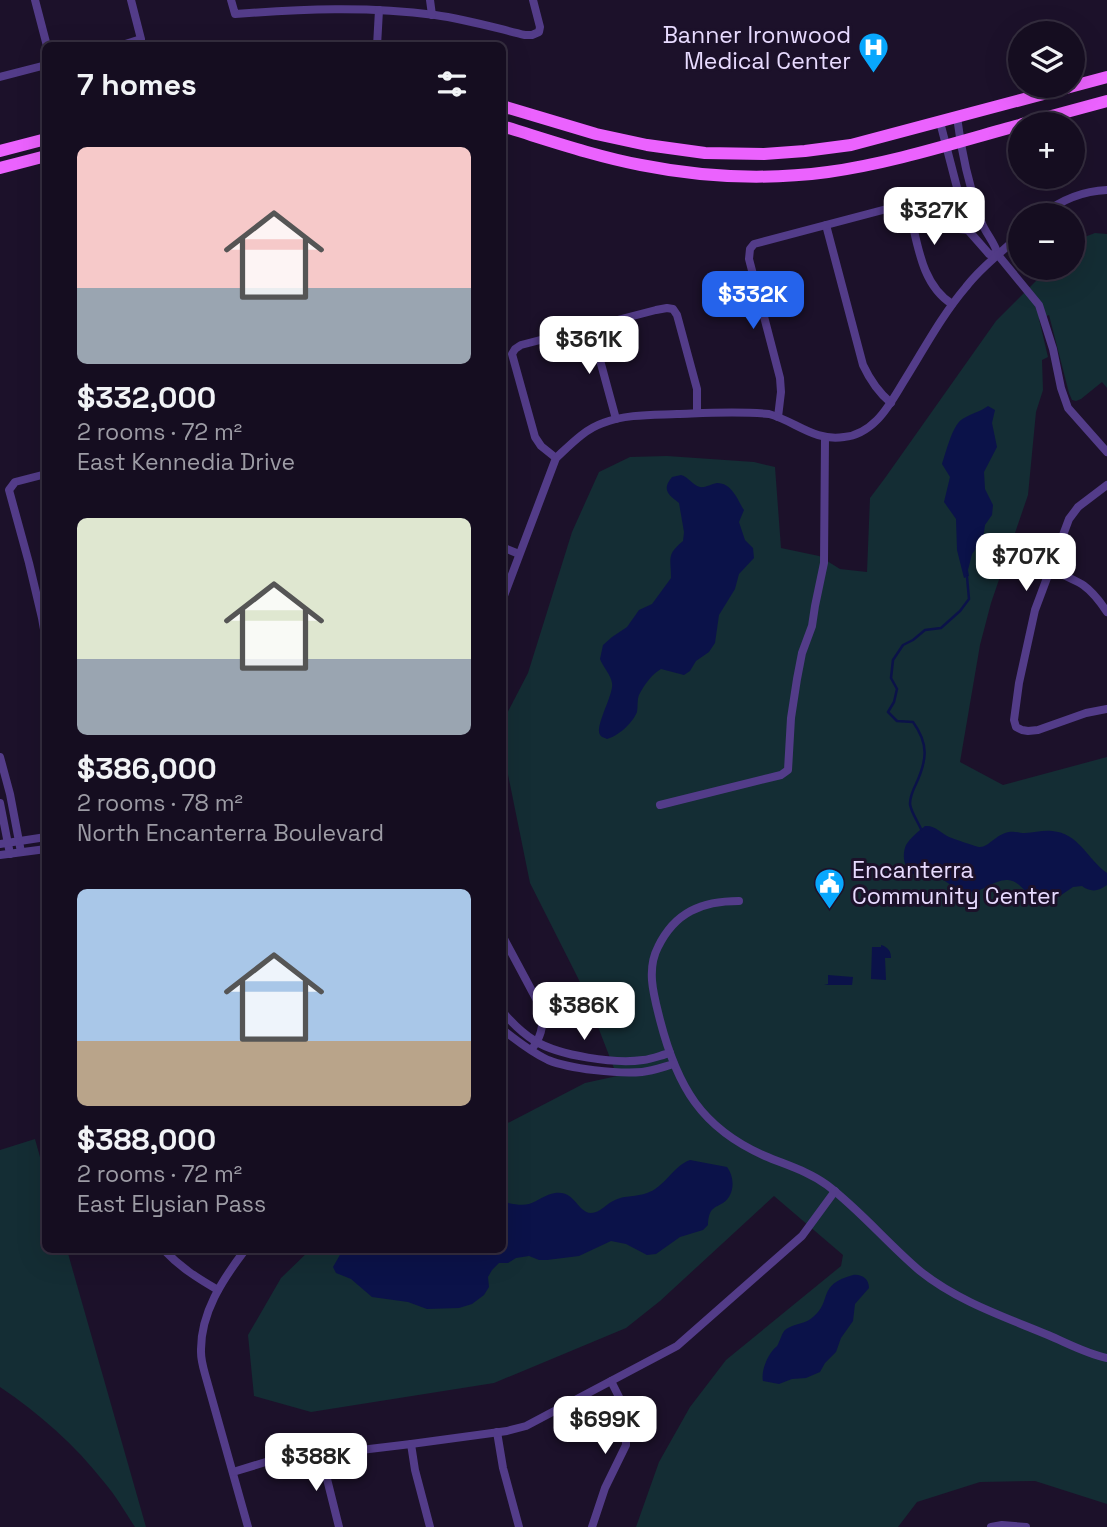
<!DOCTYPE html>
<html lang="en">
<head>
<meta charset="utf-8">
<style>
	body { margin:0; font-family:"Space Grotesk",sans-serif; background:#1e1629; color:#f1f3f6; height:100vh; display:flex; flex-direction:column; font-size:26px; white-space:nowrap }
	* { box-sizing:border-box; margin:0 }
	p { font-size:23px; color:#9d9ca5 }
	.icon { flex:none; width:38px; height:38px; fill:none; stroke:currentColor; stroke-width:2; stroke-linecap:round; stroke-linejoin:round }
	.map { position:relative; flex:1; overflow:hidden }
	.panel { position:absolute; left:42px; top:42px; width:464px; height:1211px; display:flex; flex-direction:column; background:#150d20; border-radius:10px; box-shadow:0 7px 28px #0002,0 0 0 2px #342d3e }
	.panel>* { flex:none }
	.fabs { position:absolute; left:1008px; top:21px; display:grid; gap:14px }
	.fabs a { display:grid; place-items:center; width:77px; height:77px; border-radius:50%; background:#150d20; box-shadow:0 7px 28px #0002,0 0 0 2px #342d3e; font-size:35px }
	.price { position:absolute; translate:-50% -60px; padding:0 16px; border-radius:14px; background:#fff; color:#222; font-size:23px; line-height:46px; filter:drop-shadow(0 2px 4px #0008) }
	.price::after { content:''; position:absolute; left:50%; top:42px; width:21px; height:16px; margin-left:-10px; background:inherit; clip-path:polygon(0 0,100% 0,50% 100%) }
	.price.selected { background:#2563eb; color:#fff }
	ul { padding:0; list-style:none }
	li { display:grid; align-content:center; gap:14px; height:371px; padding:0 35px }
	li span { display:grid; place-items:center; height:217px; border-radius:10px; color:#555 }
	li>.icon { margin-inline-start:auto }
	span .icon { width:126px; height:126px; fill:#fffc; stroke-width:1 }
	li b { font-size:30px }
	h2 { display:flex; justify-content:space-between; align-items:center; height:84px; padding:0 35px; font-size:30px }
	.map>svg:first-child { display:block }
	.green { fill:#142d34 }
	.water { fill:#0b1249 }
	.lines { fill:none; stroke-linecap:round; stroke-linejoin:round }
	.stream { stroke:#0b1249; stroke-width:2.5 }
	.street { stroke:#533c89; stroke-width:8 }
	.primary { stroke:#eb62fe; stroke-width:12 }
	.labels { text-anchor:middle; stroke-width:6; stroke-linejoin:round; paint-order:stroke }
	.poi-label { font-size:23px; fill:#e8dbff; stroke:#1c112a; text-anchor:end }
</style>
</head>
<body>
<div class="map">
<svg width="1107" height="1527" viewBox="0 0 1107 1527">
	<rect width="100%" height="100%" fill="#1c112a"/>
	<!-- green -->
	<g class="green">
		<polygon points="1095,233 1107,234 1107,388 1102,382 1081,399 1076,401 1072,400 1069,393 1049,315 1039,319 1048,357 1042,360 1043,390 1036,412 1028,495 991,603 980,645 960,762 1003,785 1107,757 1107,1504 1035,1481 980,1482 917,1502 898,1527 636,1527 659,1462 690,1407 726,1360 841,1266 843,1255 774,1196 660,1301 626,1328 494,1383 311,1412 254,1396 248,1335 281,1278 310,1250 502,1250 502,1126 585,1083 617,1076 583,988 530,883 502,745 502,723 528,673 572,532 599,472 630,457 667,456 754,462 775,467 781,548 819,556 840,569 867,572 870,498 885,478 996,321 1049,268 1073,268 1073,246 1082,238"/>
		<path d="M35,1139l10,36 1,75h21l79,277h-11c-10,-15 -19,-31 -31,-45 -29,-37 -64,-68 -104,-95v-237z"/>
	</g>
	<!-- water -->
	<g class="water">
		<path d="M988,406l7,4 -3,13 5,24 -13,25 1,17 8,16 -1,10 -7,10 -2,14 -11,15 -4,16 1,6 -5,2 -7,-28 -1,-31 -12,-17 6,-25 -8,-13c4,-12 10,-37 19,-44 8,-6 19,-8 27,-14z"/>
		<path d="M681,475c8,2 11,10 19,12 5,1 11,-3 17,-4 15,0 20,16 27,27l-5,12 6,18 8,8 1,10 -15,16 -4,15 -16,26 -4,28 -6,9 -13,9 -6,10 -6,4 -23,-6c-9,5 -17,16 -22,26 -2,5 -1,12 -2,17 -5,12 -19,24 -30,27 -4,-2 -7,-2 -8,-7 -1,-12 15,-39 13,-49 -1,-8 -9,-16 -12,-24l3,-14 9,-8 15,-10 12,-17 13,-6 19,-26c0,-20 -5,-23 12,-37l1,-9 -5,-29c-10,-8 -18,-13 -7,-26z"/>
		<path d="M925,826c10,-1 16,7 24,11 6,2 27,10 31,10 9,0 16,-13 29,-15 6,-1 10,1 16,1 9,0 18,-3 27,-2 27,2 35,28 55,42v12c-9,7 -17,7 -25,1l-9,1 -25,17c-2,0 -8,-1 -10,-2 -11,-6 -17,-21 -30,-22 -15,-1 -26,14 -41,12 -11,-1 -18,-10 -28,-14 -9,-3 -20,0 -26,-4 -10,-6 -11,-20 -7,-29 4,-7 13,-14 19,-19z"/>
		<path d="M881,945c7,2 10,6 10,13h-6l1,22 -15,-1 1,-32h9z"/>
		<polygon points="828,975 853,977 852,985 824,985 828,984"/>
		<path d="M690,1160l37,7c8,10 8,28 -4,36 -3,2 -7,3 -10,6 -4,3 -5,11 -5,16l-5,5 -23,7 -24,17 -9,1 -21,-11 -15,-3 -32,15 -32,4h-8l-10,-4 -13,2 -8,5h-9l-7,7 -4,7 1,10 -5,8 -12,9 -13,4 -32,1 -19,-7 -36,-5 -21,-18 -15,-6 -3,-6 8,-14 12,-3h149v-48c9,1 18,4 27,2 9,-3 17,-10 26,-11 20,-3 22,19 36,20 9,0 16,-10 24,-13 10,-5 22,-3 32,-7 17,-5 26,-27 43,-33z"/>
		<path d="M853,1275c9,-1 16,4 16,13l-14,16 -2,17 -12,17 -5,14 -11,11 -5,9 -14,6 -14,1 -13,5 -16,-3c-2,-8 3,-23 10,-31 4,-5 3,-1 6,-8 3,-6 3,-11 9,-14 8,-5 18,-4 25,-11 20,-16 3,-32 40,-42z"/>
	</g>
	<g class="lines">
		<!-- stream -->
		<path class="stream" d="M921,829c-3,-7 -10,-17 -11,-25 0,-7 3,-14 6,-20 11,-24 13,-40 -3,-62l-16,-1 -9,-9 6,-10 3,-13 -6,-11 2,-18 10,-15 10,-5 12,-10 16,-2 19,-17 9,-12 -2,-22"/>
		<!-- street -->
		<g class="street">
			<polyline points="35,0 47,46"/>
			<path d="M231,0l4,14c67,-5 133,-8 200,1 30,4 61,13 90,20h7l7,-3 1,-5 -7,-27"/>
			<polyline points="430,0 432,15"/>
			<polyline points="119,46 141,39 131,0"/>
			<polyline points="377,46 379,10"/>
			<polyline points="0,77 46,65"/>
			<path d="M957,117c4,33 13,72 24,104 4,12 14,21 17,34l41,50 14,44 8,39 7,20 39,44"/>
			<polyline points="940,122 968,230 989,254 998,255"/>
			<path d="M958,192c-8,14 -10,24 1,37l9,1 13,-7"/>
			<path d="M1042,215c19,-15 40,-24 65,-25"/>
			<path d="M826,225l37,140c7,15 15,27 28,38"/>
			<polyline points="591,327 616,419"/>
			<path d="M778,417l3,-25 -1,-14 -31,-119 1,-10 4,-5 144,-38 7,2 5,5c8,33 12,72 42,91"/>
			<polyline points="556,458 541,446 535,437 512,354 515,349 521,345 656,310 667,308 673,309 677,315 697,389 697,413"/>
			<polyline points="46,474 15,482 9,490 29,563 42,618 46,641"/>
			<polyline points="1107,485 1078,507 1069,519 1035,610 1019,683 1014,720 1016,727 1022,730 1028,731 1038,730 1086,713 1107,709"/>
			<polyline points="502,547 519,554"/>
			<path d="M1051,570c30,12 38,15 56,42"/>
			<path d="M502,601l54,-143c14,-13 29,-29 47,-35 23,-9 50,-8 74,-9 30,-1 61,-3 92,0 26,7 46,28 75,23 12,-1 24,-8 33,-17 11,-11 19,-26 27,-39 20,-32 38,-66 62,-94 15,-20 36,-35 54,-52"/>
			<polyline points="0,757 10,794 21,852"/>
			<polyline points="0,803 10,854"/>
			<polyline points="660,805 781,775 788,770 791,718 797,679 802,653 812,626 815,606 824,563 825,438"/>
			<polyline points="0,844 46,837"/>
			<polyline points="0,855 46,849"/>
			<path d="M739,901c-37,0 -64,11 -81,46 -12,23 -4,49 2,73 17,66 41,108 105,136 21,9 43,15 62,29 34,26 61,59 93,86 37,30 85,46 128,64 19,8 39,19 59,23"/>
			<path d="M502,935l38,71c4,15 3,27 -6,40"/>
			<path d="M502,1011c10,12 20,22 33,30 25,15 80,23 108,19 10,-1 18,-5 27,-7"/>
			<path d="M502,1029c15,12 29,23 46,31 22,9 70,14 94,12 11,-1 21,-5 32,-8"/>
			<path d="M164,1250c16,17 33,28 54,40"/>
			<path d="M245,1250c-22,29 -45,63 -44,102 0,7 2,15 4,22l43,153"/>
			<polyline points="497,1432 503,1468 519,1527"/>
			<polyline points="411,1444 415,1470 430,1527"/>
			<polyline points="324,1454 327,1479 339,1527"/>
			<polyline points="233,1472 269,1461 411,1444 507,1431 526,1426 677,1346 802,1236 835,1191"/>
			<polyline points="592,1527 605,1488 626,1445 626,1426 625,1409 611,1381"/>
			<polyline points="991,1527 1002,1525 1026,1527"/>
		</g>
		<!-- primary -->
		<g class="primary">
			<polyline points="502,106 596,134 647,145 705,153 764,154 805,151 851,145 1107,77"/>
			<polyline points="1022,124 1107,101"/>
			<path d="M502,126c46,14 92,30 139,39 60,12 126,15 187,7 65,-9 129,-30 192,-47"/>
			<polyline points="0,151 46,139"/>
			<polyline points="0,168 46,156"/>
		</g>
	</g>
	<!-- icons -->
	<defs>
		<symbol id="hospital-pin" viewBox="-11 -11 22 30"><path d="M0 17L-7.5 6A9.5 9.5 0 1 1 7.5 6Z" fill="#08a7fd" stroke="#1c112a"/><path d="M-5-5h3v3.5h4V-5h3V5h-3V1.5h-4V5h-3Z" fill="#fff"/></symbol>
		<symbol id="civic-pin" viewBox="-11 -11 22 30"><path d="M0 17L-7.5 6A9.5 9.5 0 1 1 7.5 6Z" fill="#08a7fd" stroke="#1c112a"/><path d="M-.6-6.5H3V-4.5H.6V-3L4-1V1h2V6H-6V1h2V-1L-.6-3ZM-1.2 2.5V6h2.4V2.5Z" fill="#fff"/></symbol>
	</defs>
	<g fill-rule="evenodd">
		<use href="#hospital-pin" x="856" y="30" width="35" height="47"/>
		<use href="#civic-pin" x="812" y="866" width="35" height="47"/>
	</g>
	<g class="labels">
		<!-- poi labels -->
		<g class="poi-label">
			<text x="851" y="43">Banner Ironwood<tspan x="851" dy="26">Medical Center</tspan></text>
			<text x="852" y="878" text-anchor="start">Encanterra<tspan x="852" dy="26">Community Center</tspan></text>
		</g>
	</g>
</svg>
<div class="fabs">
<a><svg class="icon" aria-label="layers" viewBox="0 0 24 24"><path d="M12 4l9 5-9 5-9-5zM3 14l9 5 9-5"/></svg></a>
<a>+</a>
<a>−</a>
</div>
<b class="price" style="left:934px;top:247px">$327K</b>
<b class="price selected" style="left:753px;top:331px">$332K</b>
<b class="price" style="left:589px;top:376px">$361K</b>
<b class="price" style="left:1026px;top:593px">$707K</b>
<b class="price" style="left:584px;top:1042px">$386K</b>
<b class="price" style="left:605px;top:1456px">$699K</b>
<b class="price" style="left:316px;top:1493px">$388K</b>
<section class="panel">
<h2>7 homes<svg class="icon" aria-label="filters" viewBox="0 0 24 24"><path d="M4 7h16M4 17h16"/><circle cx="9" cy="7" r="2"/><circle cx="15" cy="17" r="2"/></svg></h2>
<ul>
<li><span style="background:linear-gradient(#f6c9c9 65%,#9aa5b1 0)"><svg class="icon" aria-label="home" viewBox="0 0 24 24"><path d="M3 11l9-7 9 7M6 9v11h12V9"/></svg></span><div><b>$332,000</b><p>2 rooms · 72 m²</p><p>East Kennedia Drive</p></div></li>
<li><span style="background:linear-gradient(#dfe7d0 65%,#9aa5b1 0)"><svg class="icon" aria-label="home" viewBox="0 0 24 24"><path d="M3 11l9-7 9 7M6 9v11h12V9"/></svg></span><div><b>$386,000</b><p>2 rooms · 78 m²</p><p>North Encanterra Boulevard</p></div></li>
<li><span style="background:linear-gradient(#a9c7e8 70%,#b9a48a 0)"><svg class="icon" aria-label="home" viewBox="0 0 24 24"><path d="M3 11l9-7 9 7M6 9v11h12V9"/></svg></span><div><b>$388,000</b><p>2 rooms · 72 m²</p><p>East Elysian Pass</p></div></li>
</ul>
</section>
</div>
</body>
</html>
